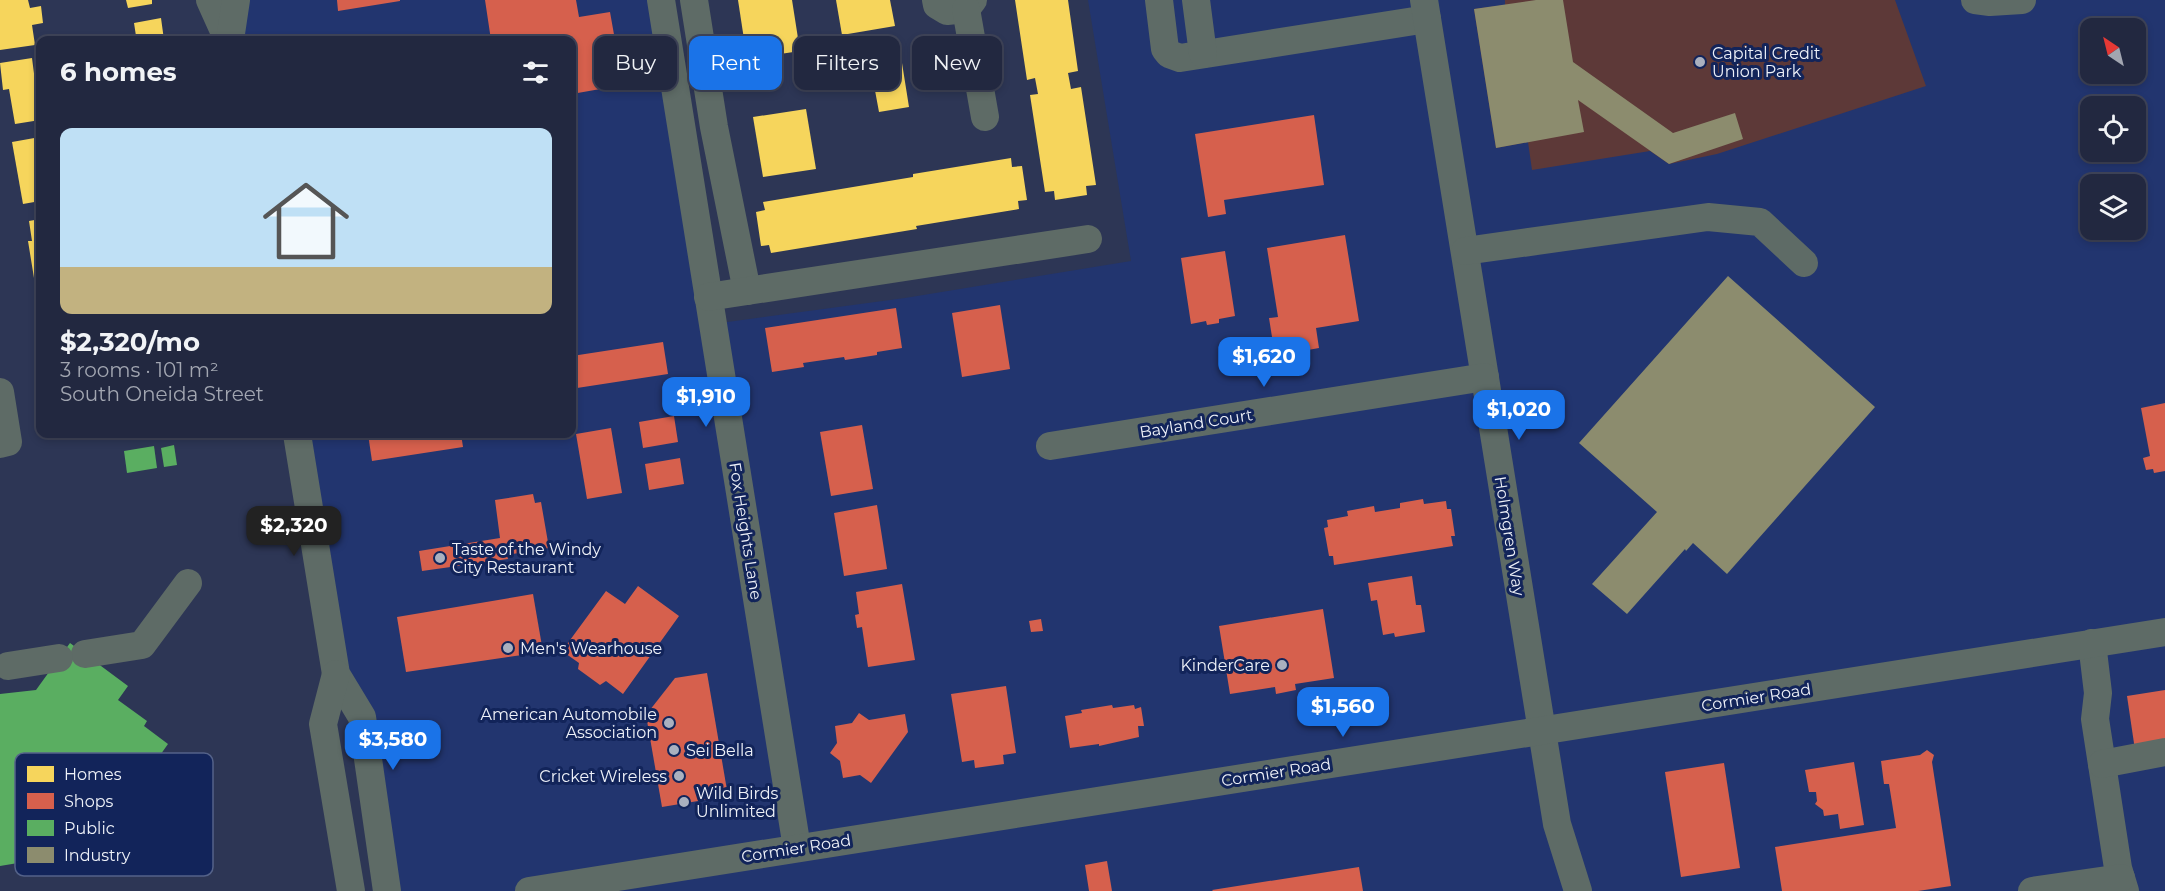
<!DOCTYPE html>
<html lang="en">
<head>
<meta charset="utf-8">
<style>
	body { margin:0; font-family:Montserrat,sans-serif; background:#2e344b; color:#f1f3f6; height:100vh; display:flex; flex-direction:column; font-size:22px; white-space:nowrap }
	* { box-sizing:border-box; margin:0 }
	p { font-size:20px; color:#a2a6b1 }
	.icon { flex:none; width:33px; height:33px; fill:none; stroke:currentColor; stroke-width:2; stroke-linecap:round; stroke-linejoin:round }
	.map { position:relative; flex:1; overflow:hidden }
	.panel { position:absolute; left:36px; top:36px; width:540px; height:402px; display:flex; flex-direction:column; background:#222840; border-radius:12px; box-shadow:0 3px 9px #0003,0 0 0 2px #3f4459 }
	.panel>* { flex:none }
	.hud { position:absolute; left:594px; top:36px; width:570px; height:54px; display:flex; gap:12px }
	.needle { width:39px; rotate:325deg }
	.controls { position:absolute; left:2080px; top:18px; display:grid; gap:12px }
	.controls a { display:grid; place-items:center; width:66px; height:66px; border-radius:12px; background:#222840; box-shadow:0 3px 9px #0003,0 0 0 2px #3f4459; font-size:30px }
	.price { position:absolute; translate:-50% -51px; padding:0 14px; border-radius:12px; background:#1a73e8; color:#fff; font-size:20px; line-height:39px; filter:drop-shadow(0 2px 3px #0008) }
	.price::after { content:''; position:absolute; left:50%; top:36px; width:18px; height:14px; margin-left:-9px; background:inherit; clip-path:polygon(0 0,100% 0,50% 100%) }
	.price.on { background:#222; color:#fff }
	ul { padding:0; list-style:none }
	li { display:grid; align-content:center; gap:12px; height:318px; padding:0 24px }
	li+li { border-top:2px solid #3f4459 }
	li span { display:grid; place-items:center; height:186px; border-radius:12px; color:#555 }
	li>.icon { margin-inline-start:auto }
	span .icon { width:108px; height:108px; fill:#fffc; stroke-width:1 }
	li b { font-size:26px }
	h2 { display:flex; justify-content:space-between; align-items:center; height:72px; padding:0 24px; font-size:26px }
	.chip { padding:0 21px; border-radius:12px; background:#222840; box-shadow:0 3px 9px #0003,0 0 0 2px #3f4459; font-size:21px; line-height:54px }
	.chip.on { background:#1a73e8; color:#fff }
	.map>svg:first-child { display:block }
	.built { fill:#22356f; fill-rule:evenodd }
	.green { fill:#5d3938 }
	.homes { fill:#f6d55c }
	.shops { fill:#d6604d }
	.public { fill:#5aae61 }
	.industry { fill:#8c8c6e }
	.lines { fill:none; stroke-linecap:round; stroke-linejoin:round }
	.minor { stroke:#5e6b66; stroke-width:28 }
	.poi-dot { fill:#aab0bf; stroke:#12245a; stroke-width:2 }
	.labels { text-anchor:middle; stroke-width:6; stroke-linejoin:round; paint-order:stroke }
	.poi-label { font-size:16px; fill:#eef1f8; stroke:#12245a; text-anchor:start }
	.street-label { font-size:16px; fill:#eef1f8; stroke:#12245a }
	.key { fill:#12245a; stroke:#546289; stroke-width:1.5 }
	.key-label { font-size:16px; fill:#eef1f8 }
</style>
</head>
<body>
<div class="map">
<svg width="2165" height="891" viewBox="0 0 2165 891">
	<rect width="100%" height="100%" fill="#2d3655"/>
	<!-- built -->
	<path class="built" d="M236,0h425l52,324 192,-26 226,-37 -43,-261h1077v891h-1778l-25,-174 -26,-43 -39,-240h275v-394h-342zM2091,28h45v46h-45zM2091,106h45v46h-45zM2091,184h45v46h-45z"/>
	<!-- green -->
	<polygon class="green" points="1505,0 1895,0 1926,86 1717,154 1669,164 1650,151 1532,170 1528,142 1496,148 1474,9 1505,5"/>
	<!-- homes -->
	<g class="homes">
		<polygon points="0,0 28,0 30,8 41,6 43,23 32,25 35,45 0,50"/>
		<polygon points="126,0 152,0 152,4 128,8"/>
		<polygon points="738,0 792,0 800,51 747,59"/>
		<polygon points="836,0 890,0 895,26 842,35"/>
		<polygon points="1015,0 1068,0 1078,71 1068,73 1071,89 1081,87 1096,185 1086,186 1087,195 1055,200 1054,191 1045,192 1030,95 1038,94 1035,78 1027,80"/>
		<polygon points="161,18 164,40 127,40 126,38 136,36 134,23"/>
		<polygon points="896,50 899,64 902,63 909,107 879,112 871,69 874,68 872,55"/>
		<polygon points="32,58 40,120 15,124 9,89 3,90 0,63"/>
		<polygon points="806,109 816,169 763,177 753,117"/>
		<polygon points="40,137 40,201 23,204 12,142"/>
		<polygon points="1011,158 1012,167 1022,166 1027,200 1018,201 1019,209 916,226 917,229 771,253 769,245 761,246 756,212 765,210 763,202 913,177 913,174"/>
		<polygon points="40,219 40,277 34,278 28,241 32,241 29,221"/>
	</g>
	<!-- shops -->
	<g class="shops">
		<polygon points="337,0 400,0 400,1 338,11"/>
		<polygon points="485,0 576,0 579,17 610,12 623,85 572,94 572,40 491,40"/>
		<polygon points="1314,115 1324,185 1224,200 1226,214 1208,217 1195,134"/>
		<polygon points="1345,235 1359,321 1316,328 1319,348 1275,356 1269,318 1278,317 1267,248"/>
		<polygon points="1225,251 1235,316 1219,319 1219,323 1207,325 1206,321 1191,324 1181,258"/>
		<polygon points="1000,305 1010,369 962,377 952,313"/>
		<polygon points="896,308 902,348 877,352 877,355 845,360 844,357 803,363 804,367 772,372 765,328"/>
		<polygon points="663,342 668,374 577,388 572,356"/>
		<polygon points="2165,403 2165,471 2154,473 2153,469 2146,470 2143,458 2150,456 2141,408"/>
		<polygon points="674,416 678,442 643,448 639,422"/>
		<polygon points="862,425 873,489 831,496 820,432"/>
		<polygon points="611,428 622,493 587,499 576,434"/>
		<polygon points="368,434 461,434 463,447 372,461"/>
		<polygon points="680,458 684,484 649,490 645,464"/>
		<polygon points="533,494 535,503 541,502 549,548 507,555 508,559 422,571 419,551 500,538 495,500"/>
		<polygon points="1423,499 1424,504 1446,501 1447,509 1451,509 1455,536 1451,536 1453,546 1334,565 1333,556 1329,556 1324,528 1328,527 1327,520 1348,516 1347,511 1374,506 1375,512 1400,508 1400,503"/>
		<polygon points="877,505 887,569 844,576 834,513"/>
		<polygon points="1412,576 1416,605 1421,605 1425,632 1395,637 1394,633 1383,635 1377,600 1371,601 1368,583"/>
		<polygon points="902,584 915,660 868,667 862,627 857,628 855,615 859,614 856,592"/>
		<polygon points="638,586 679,616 623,694 606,681 600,685 578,669 579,663 562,651 606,591 625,604"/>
		<polygon points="533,594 543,652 406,672 397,617"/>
		<polygon points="1323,609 1334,678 1295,684 1296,690 1276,694 1275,687 1230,694 1219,626"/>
		<polygon points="1041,619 1043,631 1031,632 1029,621"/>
		<polygon points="707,673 728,796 662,807 646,715 675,678"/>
		<polygon points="1006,686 1016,753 1003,755 1004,764 975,768 974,760 962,762 951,694"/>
		<polygon points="2165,690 2165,745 2135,750 2127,696"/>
		<polygon points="1112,705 1113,708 1134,705 1135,709 1141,707 1144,726 1138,726 1139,737 1099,746 1099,744 1070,748 1065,716 1082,713 1081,710"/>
		<polygon points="859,713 869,720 905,714 908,732 871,783 860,775 843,778 840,761 830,753 837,743 835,726 852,723"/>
		<polygon points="1927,750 1934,755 1932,762 1951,886 1918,891 1782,891 1775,847 1896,828 1889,784 1884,784 1881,761 1920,755"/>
		<polygon points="1854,762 1864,825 1840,829 1838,814 1824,816 1823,810 1815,804 1817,801 1816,792 1809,792 1805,770"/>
		<polygon points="1724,763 1740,868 1681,877 1665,772"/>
		<polygon points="1107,861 1112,891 1089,891 1085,865"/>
		<polygon points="1359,867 1363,891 1213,891 1212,890"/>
	</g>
	<!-- public -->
	<g class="public">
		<polygon points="174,445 177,465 164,467 161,448"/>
		<polygon points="154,446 157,468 127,473 124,451"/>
		<polygon points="70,643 128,686 118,700 147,721 144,726 168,744 151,768 158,773 137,801 137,805 61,818 66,855 46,858 48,869 37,870 36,860 0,866 0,694 36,690"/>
	</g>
	<!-- industry -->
	<g class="industry">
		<polygon points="1536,0 1563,0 1573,62 1673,133 1735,113 1743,139 1669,164 1578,100 1584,132 1496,148 1474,9"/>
		<polygon points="1728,276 1875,407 1727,574 1693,543 1686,551 1685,549 1627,614 1592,584 1657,512 1579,443"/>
	</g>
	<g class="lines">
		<!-- minor -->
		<g class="minor">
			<polyline points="210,0 228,40"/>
			<polyline points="661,0 797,848"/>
			<polyline points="694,0 714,127 747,291"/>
			<polyline points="936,0 937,5 947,11 966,9 973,0"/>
			<polyline points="1159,0 1165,49 1169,54 1180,58 1427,19"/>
			<polyline points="1196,0 1203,54"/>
			<polyline points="1424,0 1557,824 1578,891"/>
			<polyline points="1975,0 1990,2 2022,0"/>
			<polyline points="966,9 985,117"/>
			<polyline points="230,40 236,0"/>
			<polyline points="1465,251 1708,217 1760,222 1804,263"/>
			<polyline points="708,297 1088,239"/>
			<polyline points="0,392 8,442 0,444"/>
			<polyline points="297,434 336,674 362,717 387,891"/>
			<polyline points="1050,446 1485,377"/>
			<polyline points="2092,643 2098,693 2095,719 2118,868 2125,891"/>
			<polyline points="85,654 142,645 188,583"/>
			<polyline points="8,666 59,658"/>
			<polyline points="336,674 323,724 351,891"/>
			<polyline points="2102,764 2165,752"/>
			<polyline points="529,891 2165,632"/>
			<polyline points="2032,891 2121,878"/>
		</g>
	</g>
	<!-- markers -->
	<g class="poi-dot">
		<circle cx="1700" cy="62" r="6"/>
		<circle cx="440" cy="558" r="6"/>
		<circle cx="508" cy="648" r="6"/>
		<circle cx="1282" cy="665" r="6"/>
		<circle cx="669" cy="723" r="6"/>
		<circle cx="674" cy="750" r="6"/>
		<circle cx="679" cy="776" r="6"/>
		<circle cx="684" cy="802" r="6"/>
	</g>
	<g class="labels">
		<!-- poi labels -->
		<g class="poi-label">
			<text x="1712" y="59">Capital Credit<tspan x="1712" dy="18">Union Park</tspan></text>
			<text x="452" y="555">Taste of the Windy<tspan x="452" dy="18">City Restaurant</tspan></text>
			<text x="520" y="654">Men's Wearhouse</text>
			<text x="1270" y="671" text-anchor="end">KinderCare</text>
			<text x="657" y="720" text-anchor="end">American Automobile<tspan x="657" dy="18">Association</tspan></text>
			<text x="686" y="756">Sei Bella</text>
			<text x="667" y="782" text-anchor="end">Cricket Wireless</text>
			<text x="696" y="799">Wild Birds<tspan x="696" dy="18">Unlimited</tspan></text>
		</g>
		<!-- street labels -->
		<g class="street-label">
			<text transform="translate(1196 423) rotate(-9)" y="6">Bayland Court</text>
			<text transform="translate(746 531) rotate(81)" y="6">Fox Heights Lane</text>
			<text transform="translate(1510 536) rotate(81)" y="6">Holmgren Way</text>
			<text transform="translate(1756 697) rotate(-9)" y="6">Cormier Road</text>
			<text transform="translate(1276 772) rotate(-9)" y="6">Cormier Road</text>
			<text transform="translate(796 848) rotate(-9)" y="6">Cormier Road</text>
		</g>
	</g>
	<!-- legend -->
	<rect x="15" y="753" width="198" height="123" rx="9" class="key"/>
	<rect x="27" y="766" width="27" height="16" fill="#f6d55c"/>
	<rect x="27" y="793" width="27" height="16" fill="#d6604d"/>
	<rect x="27" y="820" width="27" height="16" fill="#5aae61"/>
	<rect x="27" y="847" width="27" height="16" fill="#8c8c6e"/>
	<g class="key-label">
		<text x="64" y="780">Homes</text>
		<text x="64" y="807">Shops</text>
		<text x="64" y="834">Public</text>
		<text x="64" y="861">Industry</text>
	</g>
</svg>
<div class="controls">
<a><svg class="needle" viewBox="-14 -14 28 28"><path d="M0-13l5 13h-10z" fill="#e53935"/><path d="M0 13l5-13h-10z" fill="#a2a6b1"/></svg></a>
<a><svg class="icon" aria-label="locate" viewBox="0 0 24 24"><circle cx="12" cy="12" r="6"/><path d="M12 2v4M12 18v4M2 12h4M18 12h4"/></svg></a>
<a><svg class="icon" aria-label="layers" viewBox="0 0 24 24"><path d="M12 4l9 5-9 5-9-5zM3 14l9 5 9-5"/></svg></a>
</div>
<b class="price" style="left:1264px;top:388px">$1,620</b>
<b class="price" style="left:706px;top:428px">$1,910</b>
<b class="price" style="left:1519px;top:441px">$1,020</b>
<b class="price on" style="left:294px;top:557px">$2,320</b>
<b class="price" style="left:1343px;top:738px">$1,560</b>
<b class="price" style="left:393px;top:771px">$3,580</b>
<div class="hud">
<a class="chip">Buy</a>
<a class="chip on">Rent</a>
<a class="chip">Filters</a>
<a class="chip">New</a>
</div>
<section class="panel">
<h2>6 homes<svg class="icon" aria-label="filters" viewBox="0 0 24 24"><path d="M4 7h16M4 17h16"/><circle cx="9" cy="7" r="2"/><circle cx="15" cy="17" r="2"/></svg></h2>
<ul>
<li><span style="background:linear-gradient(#bfe0f5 75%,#c2b280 0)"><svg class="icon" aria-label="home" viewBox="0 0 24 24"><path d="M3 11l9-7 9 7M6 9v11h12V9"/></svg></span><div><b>$2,320/mo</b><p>3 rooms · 101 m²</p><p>South Oneida Street</p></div></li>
</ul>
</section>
</div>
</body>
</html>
